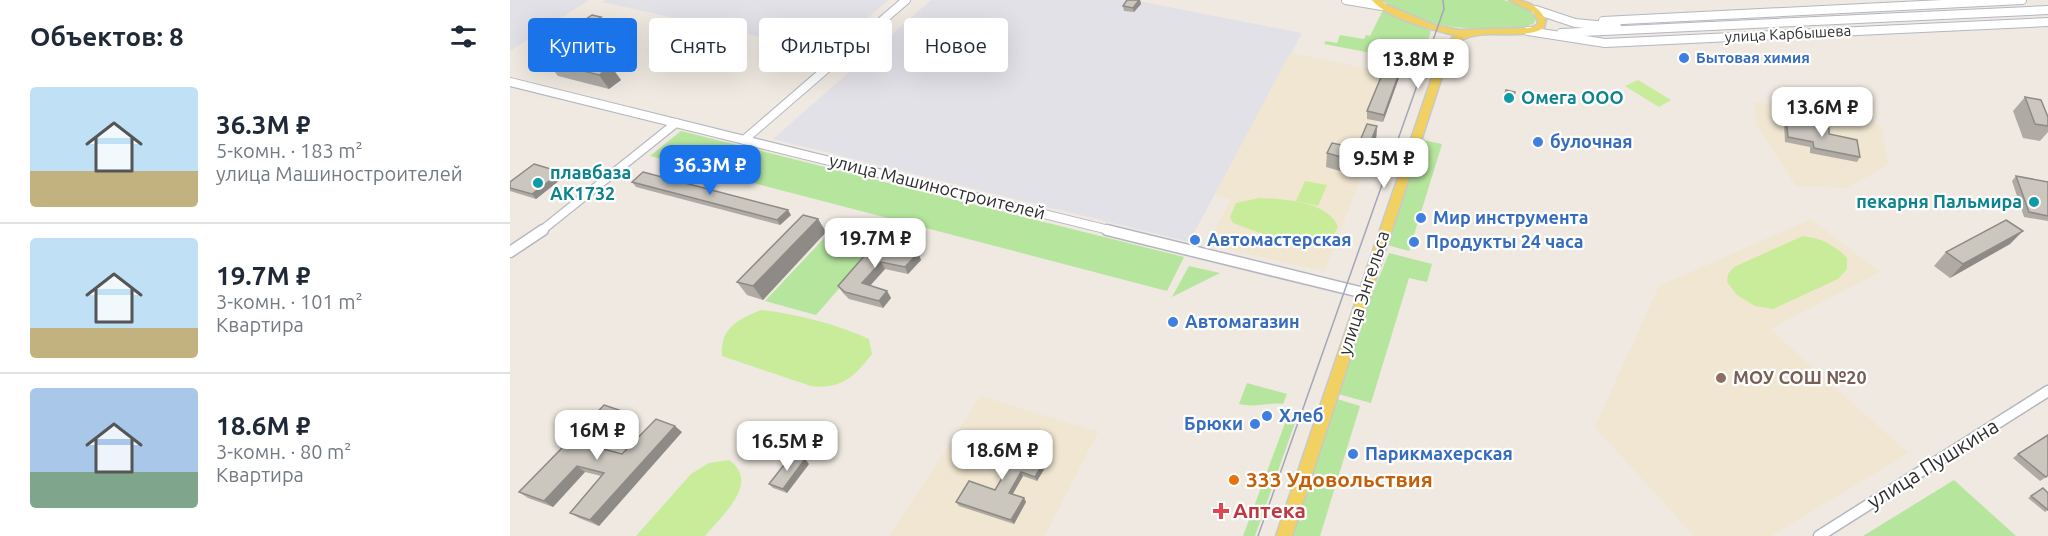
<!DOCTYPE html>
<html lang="ru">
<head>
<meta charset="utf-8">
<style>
	body { margin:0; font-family:Ubuntu,sans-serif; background:#f2f2f3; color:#1f2937; height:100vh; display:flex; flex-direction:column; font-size:22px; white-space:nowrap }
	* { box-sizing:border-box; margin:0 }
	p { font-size:20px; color:#747a83 }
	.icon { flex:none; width:33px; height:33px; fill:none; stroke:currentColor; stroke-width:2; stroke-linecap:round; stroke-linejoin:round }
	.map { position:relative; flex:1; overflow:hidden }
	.drawer { display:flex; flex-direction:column; background:#fff; width:510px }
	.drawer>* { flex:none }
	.hud { position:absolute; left:18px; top:18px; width:570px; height:54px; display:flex; gap:12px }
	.price { position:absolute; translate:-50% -51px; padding:0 14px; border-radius:12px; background:#fff; color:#222; font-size:20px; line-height:39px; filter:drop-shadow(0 2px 3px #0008) }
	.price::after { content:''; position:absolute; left:50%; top:36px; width:18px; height:14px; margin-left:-9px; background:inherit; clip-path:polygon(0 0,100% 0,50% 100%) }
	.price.current { background:#1a73e8; color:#fff }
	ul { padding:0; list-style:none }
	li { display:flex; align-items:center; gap:18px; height:150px; padding:0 30px }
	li+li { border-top:2px solid #e0e1e3 }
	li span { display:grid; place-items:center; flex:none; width:168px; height:120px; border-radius:6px; color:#555 }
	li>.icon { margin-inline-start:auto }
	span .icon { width:72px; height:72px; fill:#fffc; stroke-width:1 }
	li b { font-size:26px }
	h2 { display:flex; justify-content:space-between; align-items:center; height:72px; padding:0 30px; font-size:26px }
	.pill { padding:0 21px; border-radius:6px; background:#fff; box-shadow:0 6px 24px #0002; font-size:21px; line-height:54px }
	.pill.current { background:#1a73e8; color:#fff }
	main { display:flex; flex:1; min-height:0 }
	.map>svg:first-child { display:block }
	.industrial { fill:#e3e1e8 }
	.education { fill:#f0e6d1 }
	.green { fill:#b6e59e }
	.pitch { fill:#c9ec9a }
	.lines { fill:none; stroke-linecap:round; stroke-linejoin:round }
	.minor-far1-casing { stroke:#b4b7c1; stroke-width:10 }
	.minor-casing { stroke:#b4b7c1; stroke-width:13 }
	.major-casing { stroke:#c9c9c9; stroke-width:3 }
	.minor-far1 { stroke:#fff; stroke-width:8 }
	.minor { stroke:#fff; stroke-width:10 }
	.major { fill:#f2d163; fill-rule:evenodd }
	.tram { stroke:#a3a6b8; stroke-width:1.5 }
	.wall { fill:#afaba4 }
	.shaded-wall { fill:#8e8b86 }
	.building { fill:#cbc7bf; stroke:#8e8b86; stroke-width:1.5 }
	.shop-dot { fill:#3f7fe0; stroke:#fff; stroke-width:2 }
	.culture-dot { fill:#0f9aa8; stroke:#fff; stroke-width:2 }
	.education-dot { fill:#8d6e63; stroke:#fff; stroke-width:2 }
	.food-dot { fill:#e8710a; stroke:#fff; stroke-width:2 }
	.health-dot { fill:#e0444e; stroke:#fff; stroke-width:2 }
	.labels { text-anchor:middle; stroke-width:4.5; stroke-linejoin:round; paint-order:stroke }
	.far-street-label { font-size:15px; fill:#2e2e2e; stroke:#fff }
	.far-shop-label { font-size:15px; font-weight:bold; fill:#366cbe; stroke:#fff; text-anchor:start }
	.culture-label { font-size:18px; font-weight:bold; fill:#0d838f; stroke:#fff; text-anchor:start }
	.shop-label { font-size:18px; font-weight:bold; fill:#366cbe; stroke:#fff; text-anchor:start }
	.street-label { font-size:18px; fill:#2e2e2e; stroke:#fff }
	.education-label { font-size:18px; font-weight:bold; fill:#785e54; stroke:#fff; text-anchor:start }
	.near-street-label { font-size:21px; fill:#2e2e2e; stroke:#fff }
	.near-food-label { font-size:21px; font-weight:bold; fill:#c56008; stroke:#fff; text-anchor:start }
	.near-health-label { font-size:21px; font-weight:bold; fill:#be3a42; stroke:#fff; text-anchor:start }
</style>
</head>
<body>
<main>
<section class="drawer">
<h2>Объектов: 8<svg class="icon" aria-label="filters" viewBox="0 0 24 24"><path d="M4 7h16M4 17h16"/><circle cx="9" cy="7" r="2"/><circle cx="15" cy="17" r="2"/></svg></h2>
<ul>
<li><span style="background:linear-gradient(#bfe0f5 70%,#c2b280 0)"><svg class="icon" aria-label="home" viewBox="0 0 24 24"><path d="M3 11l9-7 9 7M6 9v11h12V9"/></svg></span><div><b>36.3M ₽</b><p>5-комн. · 183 m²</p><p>улица Машиностроителей</p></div></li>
<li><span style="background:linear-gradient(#bfe0f5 75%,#c2b280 0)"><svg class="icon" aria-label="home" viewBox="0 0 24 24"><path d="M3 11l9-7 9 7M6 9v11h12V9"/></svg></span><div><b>19.7M ₽</b><p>3-комн. · 101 m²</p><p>Квартира</p></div></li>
<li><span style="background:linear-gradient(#a9c7e8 70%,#7fa58c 0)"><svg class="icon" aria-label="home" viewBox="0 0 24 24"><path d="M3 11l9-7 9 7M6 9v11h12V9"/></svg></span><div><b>18.6M ₽</b><p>3-комн. · 80 m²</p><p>Квартира</p></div></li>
</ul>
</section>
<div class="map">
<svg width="1538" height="536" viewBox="0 0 1538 536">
	<rect width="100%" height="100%" fill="#efe9e1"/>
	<!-- industrial -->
	<g class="industrial">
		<polygon points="0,0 79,0 0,51"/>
		<polygon points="95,0 379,0 317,52 92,2"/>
		<polygon points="421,0 623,0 792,33 679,242 263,139"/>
	</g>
	<!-- education -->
	<g class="education">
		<polygon points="780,53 875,72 857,118 867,121 860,138 866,140 814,271 697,245 721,199 705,195"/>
		<polygon points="1245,102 1371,125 1378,165 1337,188 1286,186 1246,124"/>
		<polygon points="1301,219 1370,272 1260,329 1398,453 1261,536 1184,536 1085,427 1149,286"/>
		<polygon points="471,396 588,432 535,536 379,536"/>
	</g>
	<!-- green -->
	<g class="green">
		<path d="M873,0c37,0 82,0 118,0 11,1 32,9 35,20l-3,4 -8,3c-52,2 -97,6 -142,-27z"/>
		<polygon points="873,10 921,31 906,78 880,72 885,68 888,58 814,44 816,41 827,43 830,35 854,39 856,35 860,36"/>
		<polygon points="171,131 674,257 657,291 140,156"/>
		<polygon points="912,140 932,144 899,251 877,245"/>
		<polygon points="320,232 368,244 306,315 255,301"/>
		<polygon points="879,253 922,264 917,282 899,278 861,403 828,394 857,307"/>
		<polygon points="679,266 710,273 662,297"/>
		<path d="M737,383l40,11 -4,10c-16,-2 -28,4 -44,0z"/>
		<polygon points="827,399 850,406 810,536 782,536"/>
		<polygon points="777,418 786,420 745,536 733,536"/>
		<polygon points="1444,480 1506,536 1353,536"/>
	</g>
	<!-- pitch -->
	<g class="pitch">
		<polygon points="1128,80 1161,100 1149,107 1115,86"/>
		<polygon points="795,181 817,185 808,206 786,201"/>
		<path d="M749,198c24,1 69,3 79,29l-6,10c-31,10 -70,-2 -99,-14l-3,-6 6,-14z"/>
		<path d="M1293,236c17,2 32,9 44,22v11l-9,10 -65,30 -18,-3 -18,-11 -10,-13 1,-8 6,-7z"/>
		<path d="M251,310c35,4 75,14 108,29l3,15c-17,22 -31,36 -61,32l-89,-30c-2,-28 15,-36 39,-46z"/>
		<path d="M219,460c32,23 -7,55 -24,76h-69l55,-62 18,-11z"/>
	</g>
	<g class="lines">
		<defs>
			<g id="minor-far1">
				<polyline points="836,0 872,6"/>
				<polyline points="1026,10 1065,23 1107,27"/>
				<polyline points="1093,21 1512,0"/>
				<polyline points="1018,31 1095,43 1538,22"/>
				<polyline points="1051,33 1538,10"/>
				<polyline points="0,82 603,231"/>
				<polyline points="234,140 396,0"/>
				<polyline points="31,231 166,123"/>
			</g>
			<g id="minor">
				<polyline points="597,230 854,293"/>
				<polyline points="0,252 33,230"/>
				<polyline points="1309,536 1538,391"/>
			</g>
			<path id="major" d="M862,0h9l4,4 49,21 25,5 71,-2 7,-3 1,-5 -5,-8 -24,-12c17,0 29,5 37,20l-2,8c-25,14 -59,-2 -84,13 -4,2 -7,7 -10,11l-158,484h-16l165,-485 12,-14 5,-1c-24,-6 -71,-17 -86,-36z"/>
		</defs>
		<!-- minor-far1 casing -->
		<use href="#minor-far1" class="minor-far1-casing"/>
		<!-- minor casing -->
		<use href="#minor" class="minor-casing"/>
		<!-- major casing -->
		<use href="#major" class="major-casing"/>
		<!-- minor-far1 -->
		<use href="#minor-far1" class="minor-far1"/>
		<!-- minor -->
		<use href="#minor" class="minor"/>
		<!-- major -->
		<use href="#major" class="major"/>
		<!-- tram -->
		<polyline class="tram" points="748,536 934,9 933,0"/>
	</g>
	<!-- wall -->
	<g class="wall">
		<polygon points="617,0 630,0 631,4 624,12 614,11 613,6"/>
		<polygon points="91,17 96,24 60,48 46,45 41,38"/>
		<polygon points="37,62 111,80 99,89 48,76"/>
		<polygon points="891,68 890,75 873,122 857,119 857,111"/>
		<polygon points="996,90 1005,92 1002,103 993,101"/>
		<polygon points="1515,97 1538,117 1538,132 1530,141 1513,138 1503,111"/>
		<polygon points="1276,119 1319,134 1350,157 1347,162 1300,153 1300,147 1275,142 1274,124"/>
		<polygon points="867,126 866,140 851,177 816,167 817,153 847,148"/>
		<polygon points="55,176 26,199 0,191 0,182"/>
		<polygon points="1506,176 1538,182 1538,221 1514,217 1502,181"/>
		<polygon points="122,182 281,215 270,225 126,187"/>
		<polygon points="308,219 316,232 253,300 237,295 227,282"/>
		<polygon points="369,239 408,253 411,260 398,274 375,269 360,286 377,291 381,298 373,308 339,299 333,293 328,286"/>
		<polygon points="1500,244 1440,278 1424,266 1436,252"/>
		<polygon points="118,413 125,419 97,450 112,454 172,432 89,526 69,518 60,513 91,476 75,472 43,507 18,498 9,492"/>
		<polygon points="1508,454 1538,476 1530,481 1503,458"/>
		<polygon points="537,457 539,461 527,481 513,476 502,495 514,498 516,502 504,524 449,506 446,502 485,490 497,471 474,464 472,460"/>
		<polygon points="299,464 277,493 263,488 259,484"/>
		<polygon points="1533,488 1538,510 1535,512 1518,498"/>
	</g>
	<!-- shaded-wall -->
	<g class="shaded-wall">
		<polygon points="629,0 630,0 631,4 624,12 623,8"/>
		<polygon points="91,17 96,24 60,48 54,41"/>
		<polygon points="101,66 111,80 99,89 89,75"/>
		<polygon points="891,68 890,75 873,122 874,115"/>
		<polygon points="867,126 866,140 851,177 852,163"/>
		<polygon points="51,172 55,176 26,199 22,194"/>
		<polygon points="278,210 281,215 270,225 267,220"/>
		<polygon points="308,219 316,232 253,300 243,286"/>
		<polygon points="1513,231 1500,244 1440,278 1453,264"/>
		<polygon points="408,253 411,260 398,274 395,267"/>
		<polygon points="371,262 375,269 356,290 352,283"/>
		<polygon points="377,291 381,298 373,308 369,301"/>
		<polygon points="118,413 125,419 94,453 86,447"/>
		<polygon points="165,426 172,432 89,526 80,520"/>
		<polygon points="537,457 539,461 527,481 525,477"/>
		<polygon points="295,459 299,464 277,493 273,489"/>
		<polygon points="67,466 75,472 43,507 34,501"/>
		<polygon points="511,472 513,476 501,497 499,493"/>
		<polygon points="514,498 516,502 504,524 501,520"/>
	</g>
	<!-- building -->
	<g class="building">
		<polygon points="617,0 629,0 623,8 613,6"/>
		<polygon points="82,15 91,17 54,41 41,38 53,30 58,31"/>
		<polygon points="49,54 101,66 89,75 37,62"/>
		<polygon points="876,65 891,68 874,115 857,111"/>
		<polygon points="996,90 1005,92 1003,100 994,99"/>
		<polygon points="1515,97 1531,100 1538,117 1538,126 1525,124"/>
		<polygon points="1276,119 1319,128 1319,134 1347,140 1350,157 1304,148 1303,142 1278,137"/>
		<polygon points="857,124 867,126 852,163 817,153 822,143 847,148"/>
		<polygon points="24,164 51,172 22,194 0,188 0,182"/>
		<polygon points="133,172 278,210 267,220 122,182"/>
		<polygon points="1506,176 1538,182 1538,216 1519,212"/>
		<polygon points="293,215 308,219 243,286 227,282"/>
		<polygon points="1496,220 1513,231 1453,264 1436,252"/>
		<polygon points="369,239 408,253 395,267 371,262 352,283 377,291 369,301 335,292 328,286"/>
		<polygon points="94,405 118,413 86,447 112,454 146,419 165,426 80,520 60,513 94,473 67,466 34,501 9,492"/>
		<polygon points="1538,435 1538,475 1536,477 1508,454"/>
		<polygon points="484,440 537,457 525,477 511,472 499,493 514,498 501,520 446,502 459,481 485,490 498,468 472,460"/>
		<polygon points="281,456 295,459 273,489 259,484"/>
		<polygon points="1533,488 1538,493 1538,510 1521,496"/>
	</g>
	<!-- markers -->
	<g class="shop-dot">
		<circle cx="1174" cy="58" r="6"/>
		<circle cx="1028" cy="142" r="6"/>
		<circle cx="911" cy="218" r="6"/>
		<circle cx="685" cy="240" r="6"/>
		<circle cx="904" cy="242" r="6"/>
		<circle cx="663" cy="322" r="6"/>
		<circle cx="757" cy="416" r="6"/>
		<circle cx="745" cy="424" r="6"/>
		<circle cx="843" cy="454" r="6"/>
	</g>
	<g class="culture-dot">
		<circle cx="999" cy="98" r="6"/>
		<circle cx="28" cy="183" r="6"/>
		<circle cx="1524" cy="202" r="6"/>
	</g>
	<circle class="education-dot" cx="1211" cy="378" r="6"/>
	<circle class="food-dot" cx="724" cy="480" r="6"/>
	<path class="health-dot" d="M708 502h6v6h6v6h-6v6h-6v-6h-6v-6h6z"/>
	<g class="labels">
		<!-- far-street labels -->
		<g class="far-street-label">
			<text transform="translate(1278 34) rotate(-3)" y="5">улица Карбышева</text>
		</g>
		<!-- far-shop labels -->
		<g class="far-shop-label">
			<text x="1186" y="63">Бытовая химия</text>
		</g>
		<!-- culture labels -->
		<g class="culture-label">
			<text x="1011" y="104">Омега ООО</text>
			<text x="40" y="179">плавбаза<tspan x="40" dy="21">АК1732</tspan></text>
			<text x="1512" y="208" text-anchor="end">пекарня Пальмира</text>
		</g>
		<!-- shop labels -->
		<g class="shop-label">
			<text x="1040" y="148">булочная</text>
			<text x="923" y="224">Мир инструмента</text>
			<text x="697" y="246">Автомастерская</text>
			<text x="916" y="248">Продукты 24 часа</text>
			<text x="675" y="328">Автомагазин</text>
			<text x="769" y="422">Хлеб</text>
			<text x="733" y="430" text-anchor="end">Брюки</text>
			<text x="855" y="460">Парикмахерская</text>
		</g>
		<!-- street labels -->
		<g class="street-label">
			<text transform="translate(427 187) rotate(14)" y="6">улица Машиностроителей</text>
			<text transform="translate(854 293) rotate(-72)" y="6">улица Энгельса</text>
		</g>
		<!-- education labels -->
		<g class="education-label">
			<text x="1223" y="384">МОУ СОШ №20</text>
		</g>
		<!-- near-street labels -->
		<g class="near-street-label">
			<text transform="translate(1423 464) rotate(-32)" y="7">улица Пушкина</text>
		</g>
		<!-- near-food labels -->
		<g class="near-food-label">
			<text x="736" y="487">333 Удовольствия</text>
		</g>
		<!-- near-health labels -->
		<g class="near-health-label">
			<text x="723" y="518">Аптека</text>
		</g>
	</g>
</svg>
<b class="price" style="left:908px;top:90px">13.8M ₽</b>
<b class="price" style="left:1312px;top:138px">13.6M ₽</b>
<b class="price" style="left:874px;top:189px">9.5M ₽</b>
<b class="price current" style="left:200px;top:196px">36.3M ₽</b>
<b class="price" style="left:365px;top:269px">19.7M ₽</b>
<b class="price" style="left:87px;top:461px">16M ₽</b>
<b class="price" style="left:277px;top:472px">16.5M ₽</b>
<b class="price" style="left:492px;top:481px">18.6M ₽</b>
<div class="hud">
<a class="pill current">Купить</a>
<a class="pill">Снять</a>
<a class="pill">Фильтры</a>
<a class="pill">Новое</a>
</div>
</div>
</main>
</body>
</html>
